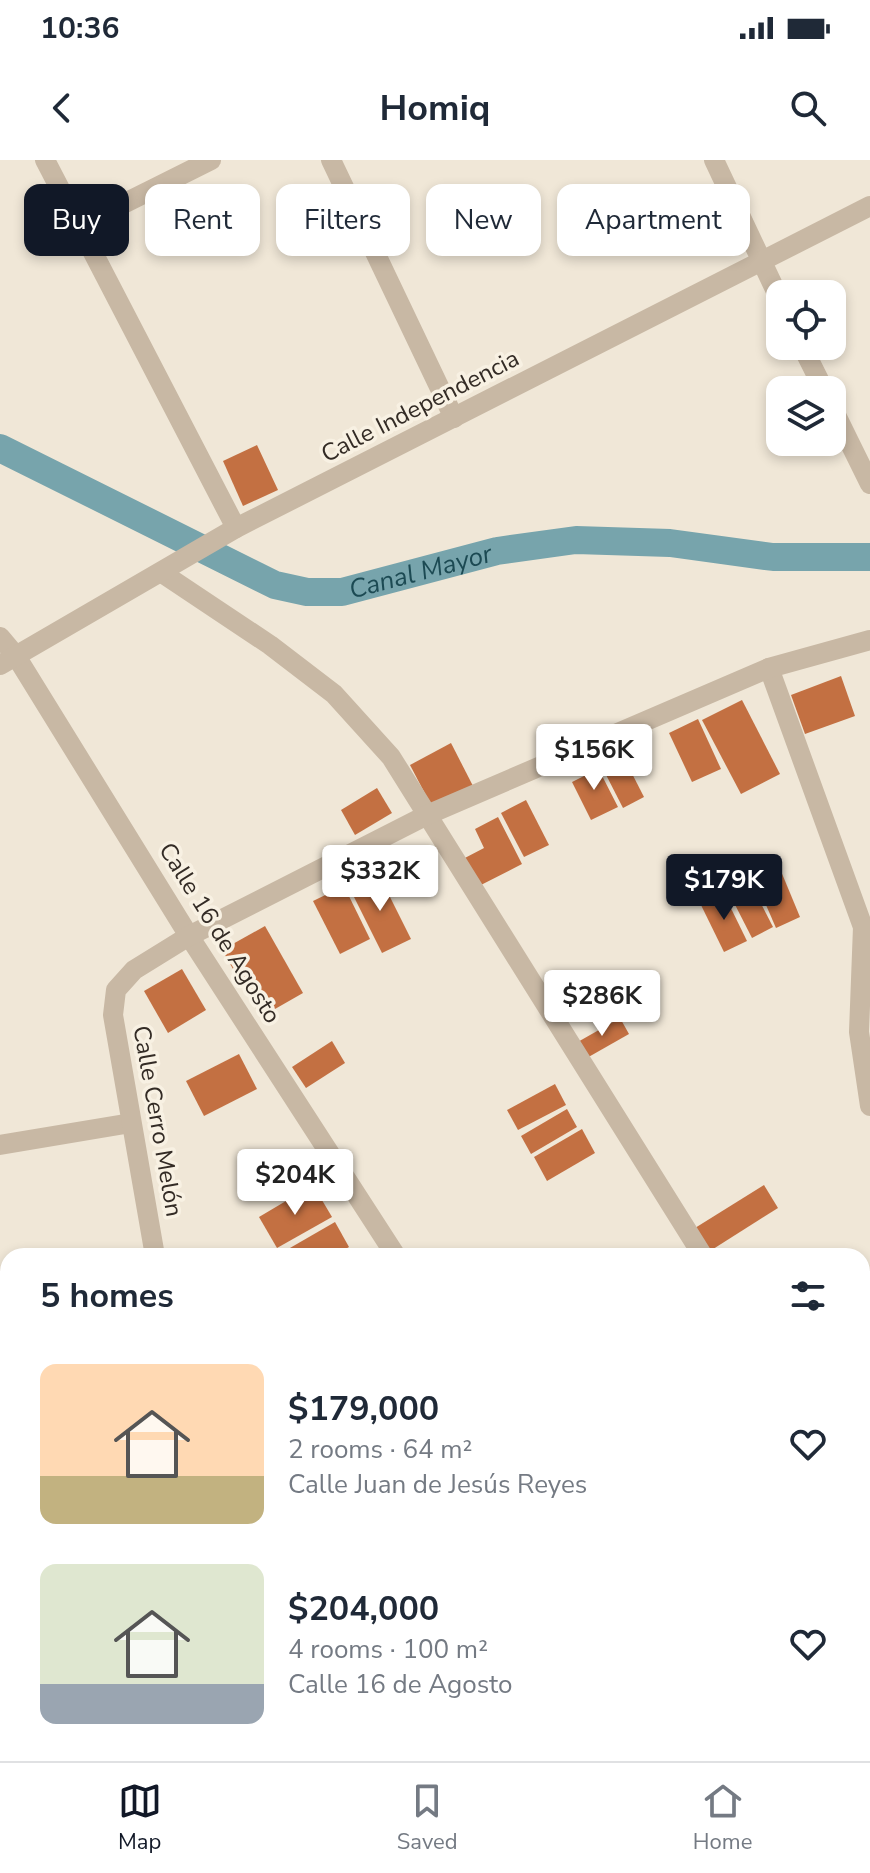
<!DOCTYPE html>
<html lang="en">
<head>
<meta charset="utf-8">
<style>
	body { margin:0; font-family:"Nunito Sans",sans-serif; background:#f2f2f3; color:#1f2937; height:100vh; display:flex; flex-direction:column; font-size:30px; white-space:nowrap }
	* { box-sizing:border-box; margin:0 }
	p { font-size:26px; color:#747a83 }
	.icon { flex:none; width:44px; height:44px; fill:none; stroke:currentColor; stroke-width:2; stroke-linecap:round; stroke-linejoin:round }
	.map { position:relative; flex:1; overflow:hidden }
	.drawer { position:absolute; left:0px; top:1088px; width:870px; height:514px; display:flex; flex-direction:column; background:#fff; border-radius:24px 24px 0 0; box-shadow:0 4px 12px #0003 }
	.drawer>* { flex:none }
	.hud { position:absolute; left:24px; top:24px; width:822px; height:72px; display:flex; gap:16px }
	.tools { position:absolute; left:766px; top:120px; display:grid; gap:16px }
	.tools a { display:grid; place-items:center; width:80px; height:80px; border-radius:16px; background:#fff; box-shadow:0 4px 12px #0003; font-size:40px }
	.price { position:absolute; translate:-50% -68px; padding:0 18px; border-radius:8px; background:#fff; color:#222; font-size:26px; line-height:52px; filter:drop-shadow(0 2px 4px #0008) }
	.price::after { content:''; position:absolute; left:50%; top:48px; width:24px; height:18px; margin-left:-12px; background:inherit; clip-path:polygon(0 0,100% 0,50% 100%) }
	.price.selected { background:#111827; color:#fff }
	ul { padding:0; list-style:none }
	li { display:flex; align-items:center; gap:24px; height:200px; padding:0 40px }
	li span { display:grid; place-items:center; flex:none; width:224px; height:160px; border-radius:16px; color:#555 }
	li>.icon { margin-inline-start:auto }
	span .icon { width:96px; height:96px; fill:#fffc; stroke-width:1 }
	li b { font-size:34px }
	h2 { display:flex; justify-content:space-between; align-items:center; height:96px; padding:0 40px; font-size:34px }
	.pill { padding:0 28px; border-radius:16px; background:#fff; box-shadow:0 4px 12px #0003; font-size:28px; line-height:72px }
	.pill.selected { background:#111827; color:#fff }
	.status { display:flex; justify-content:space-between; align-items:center; height:56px; padding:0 40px; background:#fff; direction:ltr }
	.status svg { height:22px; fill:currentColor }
	header { display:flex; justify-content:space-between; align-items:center; height:104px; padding:0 40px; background:#fff; font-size:36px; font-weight:700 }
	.menu { display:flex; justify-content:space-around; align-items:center; height:112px; border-top:2px solid #e0e1e3; background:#fff; font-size:22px; color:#747a83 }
	.menu a { display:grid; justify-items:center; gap:4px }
	.menu .selected { color:#111827 }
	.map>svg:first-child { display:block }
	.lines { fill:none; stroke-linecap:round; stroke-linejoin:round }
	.canal { stroke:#77a4ac; stroke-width:28 }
	.building { fill:#c37042 }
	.minor { stroke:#c8b8a4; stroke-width:20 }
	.tertiary { stroke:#c8b8a4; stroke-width:20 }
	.secondary { stroke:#9b8776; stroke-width:20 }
	.primary { stroke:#756457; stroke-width:20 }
	.labels { text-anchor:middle; stroke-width:7; stroke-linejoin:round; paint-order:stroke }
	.street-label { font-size:24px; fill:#332b25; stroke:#f8f1e3 }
	.water-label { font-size:26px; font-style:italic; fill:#1c4a53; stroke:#f8f1e3 }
</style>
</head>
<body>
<div class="status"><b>10:36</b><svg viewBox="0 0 49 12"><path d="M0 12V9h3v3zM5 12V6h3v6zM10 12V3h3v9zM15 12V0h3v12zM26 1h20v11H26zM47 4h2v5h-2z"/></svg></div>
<header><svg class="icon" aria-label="back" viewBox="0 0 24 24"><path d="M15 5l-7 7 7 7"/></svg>Homiq<svg class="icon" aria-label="search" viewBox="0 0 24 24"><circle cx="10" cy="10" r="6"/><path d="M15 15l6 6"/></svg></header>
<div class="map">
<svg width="870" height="1601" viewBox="0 0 870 1601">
	<rect width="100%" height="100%" fill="#f0e7d7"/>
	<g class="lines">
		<!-- canal -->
		<path class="canal" id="s1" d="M0,288l275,137 32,7h35l155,-41 79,-11 94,3 103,14h97"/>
	</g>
	<!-- building -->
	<g class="building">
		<polygon points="257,285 278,330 243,346 223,301"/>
		<polygon points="841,516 855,556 805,574 791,535"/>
		<polygon points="742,540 780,614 741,634 702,560"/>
		<polygon points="698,559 721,609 692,622 669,573"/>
		<polygon points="451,583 473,626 432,647 410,605"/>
		<polygon points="622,594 644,637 623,648 601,605"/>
		<polygon points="595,602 618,647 591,660 572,622 584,616 580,609"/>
		<polygon points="377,628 392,653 355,675 341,650"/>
		<polygon points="526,640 549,685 524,697 501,653"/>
		<polygon points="498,657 522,704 475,728 461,700 484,688 475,669"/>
		<polygon points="778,704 800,757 776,768 753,715"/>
		<polygon points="378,713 411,779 382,793 349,727"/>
		<polygon points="749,720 773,767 752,778 728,731"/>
		<polygon points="344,726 370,779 340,794 313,741"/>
		<polygon points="723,732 747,781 724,792 700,743"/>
		<polygon points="265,766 303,833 261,857 222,790"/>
		<polygon points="182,809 206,850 168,873 144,831"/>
		<polygon points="620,858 629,874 585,899 576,883"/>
		<polygon points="332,881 345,903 306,928 292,907"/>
		<polygon points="239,894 257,929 204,956 186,921"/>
		<polygon points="555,924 566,945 518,970 507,950"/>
		<polygon points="567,949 577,967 531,994 521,976"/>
		<polygon points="582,969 595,993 547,1021 534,997"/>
		<polygon points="313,1025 332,1057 277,1088 259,1057"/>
		<polygon points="764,1025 778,1048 710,1091 695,1068"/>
		<polygon points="335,1062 349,1087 334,1096 285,1096 283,1092"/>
		<polygon points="868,1143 870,1190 862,1194 862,1147"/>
		<polygon points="870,1197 870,1261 862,1264 862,1201"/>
		<polygon points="870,1268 870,1305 862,1309 862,1272"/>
		<polygon points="61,1594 110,1594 111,1601 34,1601"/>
		<polygon points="378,1594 432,1594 434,1601 379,1601"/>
	</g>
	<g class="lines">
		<!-- minor -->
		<g class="minor">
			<polyline points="45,0 236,368"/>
			<polyline points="331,0 454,258"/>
			<polyline points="714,0 780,140"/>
			<polyline points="79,66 211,0"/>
			<polyline points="802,186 824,230"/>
			<polyline points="832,247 870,324"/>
			<polyline points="162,413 270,485 334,534 391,597 703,1096"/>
			<polyline points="0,477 16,496 189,776 396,1096"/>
			<polyline points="769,508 863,767 859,872 870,946"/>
			<polyline points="0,985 131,963"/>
			<polyline points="155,1096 113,855 116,830 134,810 189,776 427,655 769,508 870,480"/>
			<polyline points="0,1184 8,1183"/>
			<polyline points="0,1385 8,1383"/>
			<polyline points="233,1594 235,1601"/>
			<polyline points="653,1594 656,1601"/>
		</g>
		<!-- tertiary -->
		<polyline class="tertiary" points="0,505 236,368 870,46"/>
		<!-- secondary -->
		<polyline class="secondary" points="862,1360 870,1358"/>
		<!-- primary -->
		<polyline class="primary" points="0,1529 8,1527"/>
	</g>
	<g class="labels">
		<!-- street labels -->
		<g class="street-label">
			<text transform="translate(420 246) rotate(-27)" y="8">Calle Independencia</text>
			<text transform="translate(220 773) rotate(58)" y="8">Calle 16 de Agosto</text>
			<text transform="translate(158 961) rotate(80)" y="8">Calle Cerro Melón</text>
		</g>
		<!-- water labels -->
		<g class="water-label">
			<text dy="9" stroke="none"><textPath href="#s1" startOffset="456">Canal Mayor</textPath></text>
		</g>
	</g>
</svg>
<div class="tools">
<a><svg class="icon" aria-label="locate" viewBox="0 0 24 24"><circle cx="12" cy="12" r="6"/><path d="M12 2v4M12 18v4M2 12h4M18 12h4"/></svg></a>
<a><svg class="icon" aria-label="layers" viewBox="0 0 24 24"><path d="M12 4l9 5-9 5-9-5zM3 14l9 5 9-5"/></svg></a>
</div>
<b class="price" style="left:594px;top:632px">$156K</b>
<b class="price" style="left:380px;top:753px">$332K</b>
<b class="price selected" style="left:724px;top:762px">$179K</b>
<b class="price" style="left:602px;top:878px">$286K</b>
<b class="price" style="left:295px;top:1057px">$204K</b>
<div class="hud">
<a class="pill selected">Buy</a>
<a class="pill">Rent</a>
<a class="pill">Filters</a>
<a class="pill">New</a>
<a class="pill">Apartment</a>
</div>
<section class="drawer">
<h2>5 homes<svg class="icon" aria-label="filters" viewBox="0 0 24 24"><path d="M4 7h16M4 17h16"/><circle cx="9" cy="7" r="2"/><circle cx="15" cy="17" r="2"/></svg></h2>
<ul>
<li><span style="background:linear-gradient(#ffd9b3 70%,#c2b280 0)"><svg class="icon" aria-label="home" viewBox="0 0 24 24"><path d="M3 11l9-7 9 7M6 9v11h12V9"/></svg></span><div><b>$179,000</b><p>2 rooms · 64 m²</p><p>Calle Juan de Jesús Reyes</p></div><svg class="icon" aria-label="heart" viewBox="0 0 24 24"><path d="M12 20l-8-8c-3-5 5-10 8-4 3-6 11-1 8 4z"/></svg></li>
<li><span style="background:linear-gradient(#dfe7d0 75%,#9aa5b1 0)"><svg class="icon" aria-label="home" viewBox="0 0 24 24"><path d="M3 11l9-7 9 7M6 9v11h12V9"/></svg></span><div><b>$204,000</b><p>4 rooms · 100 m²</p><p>Calle 16 de Agosto</p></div><svg class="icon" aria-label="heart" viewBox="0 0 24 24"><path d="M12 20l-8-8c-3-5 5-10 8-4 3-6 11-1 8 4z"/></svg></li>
</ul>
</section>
</div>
<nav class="menu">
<a class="selected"><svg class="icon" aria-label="map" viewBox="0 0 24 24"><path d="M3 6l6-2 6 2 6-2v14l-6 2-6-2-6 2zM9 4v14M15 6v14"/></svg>Map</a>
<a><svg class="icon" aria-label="saved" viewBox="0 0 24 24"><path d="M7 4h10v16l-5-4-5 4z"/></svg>Saved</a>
<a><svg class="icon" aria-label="home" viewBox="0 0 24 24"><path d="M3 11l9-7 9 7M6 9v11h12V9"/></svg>Home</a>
</nav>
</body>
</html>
